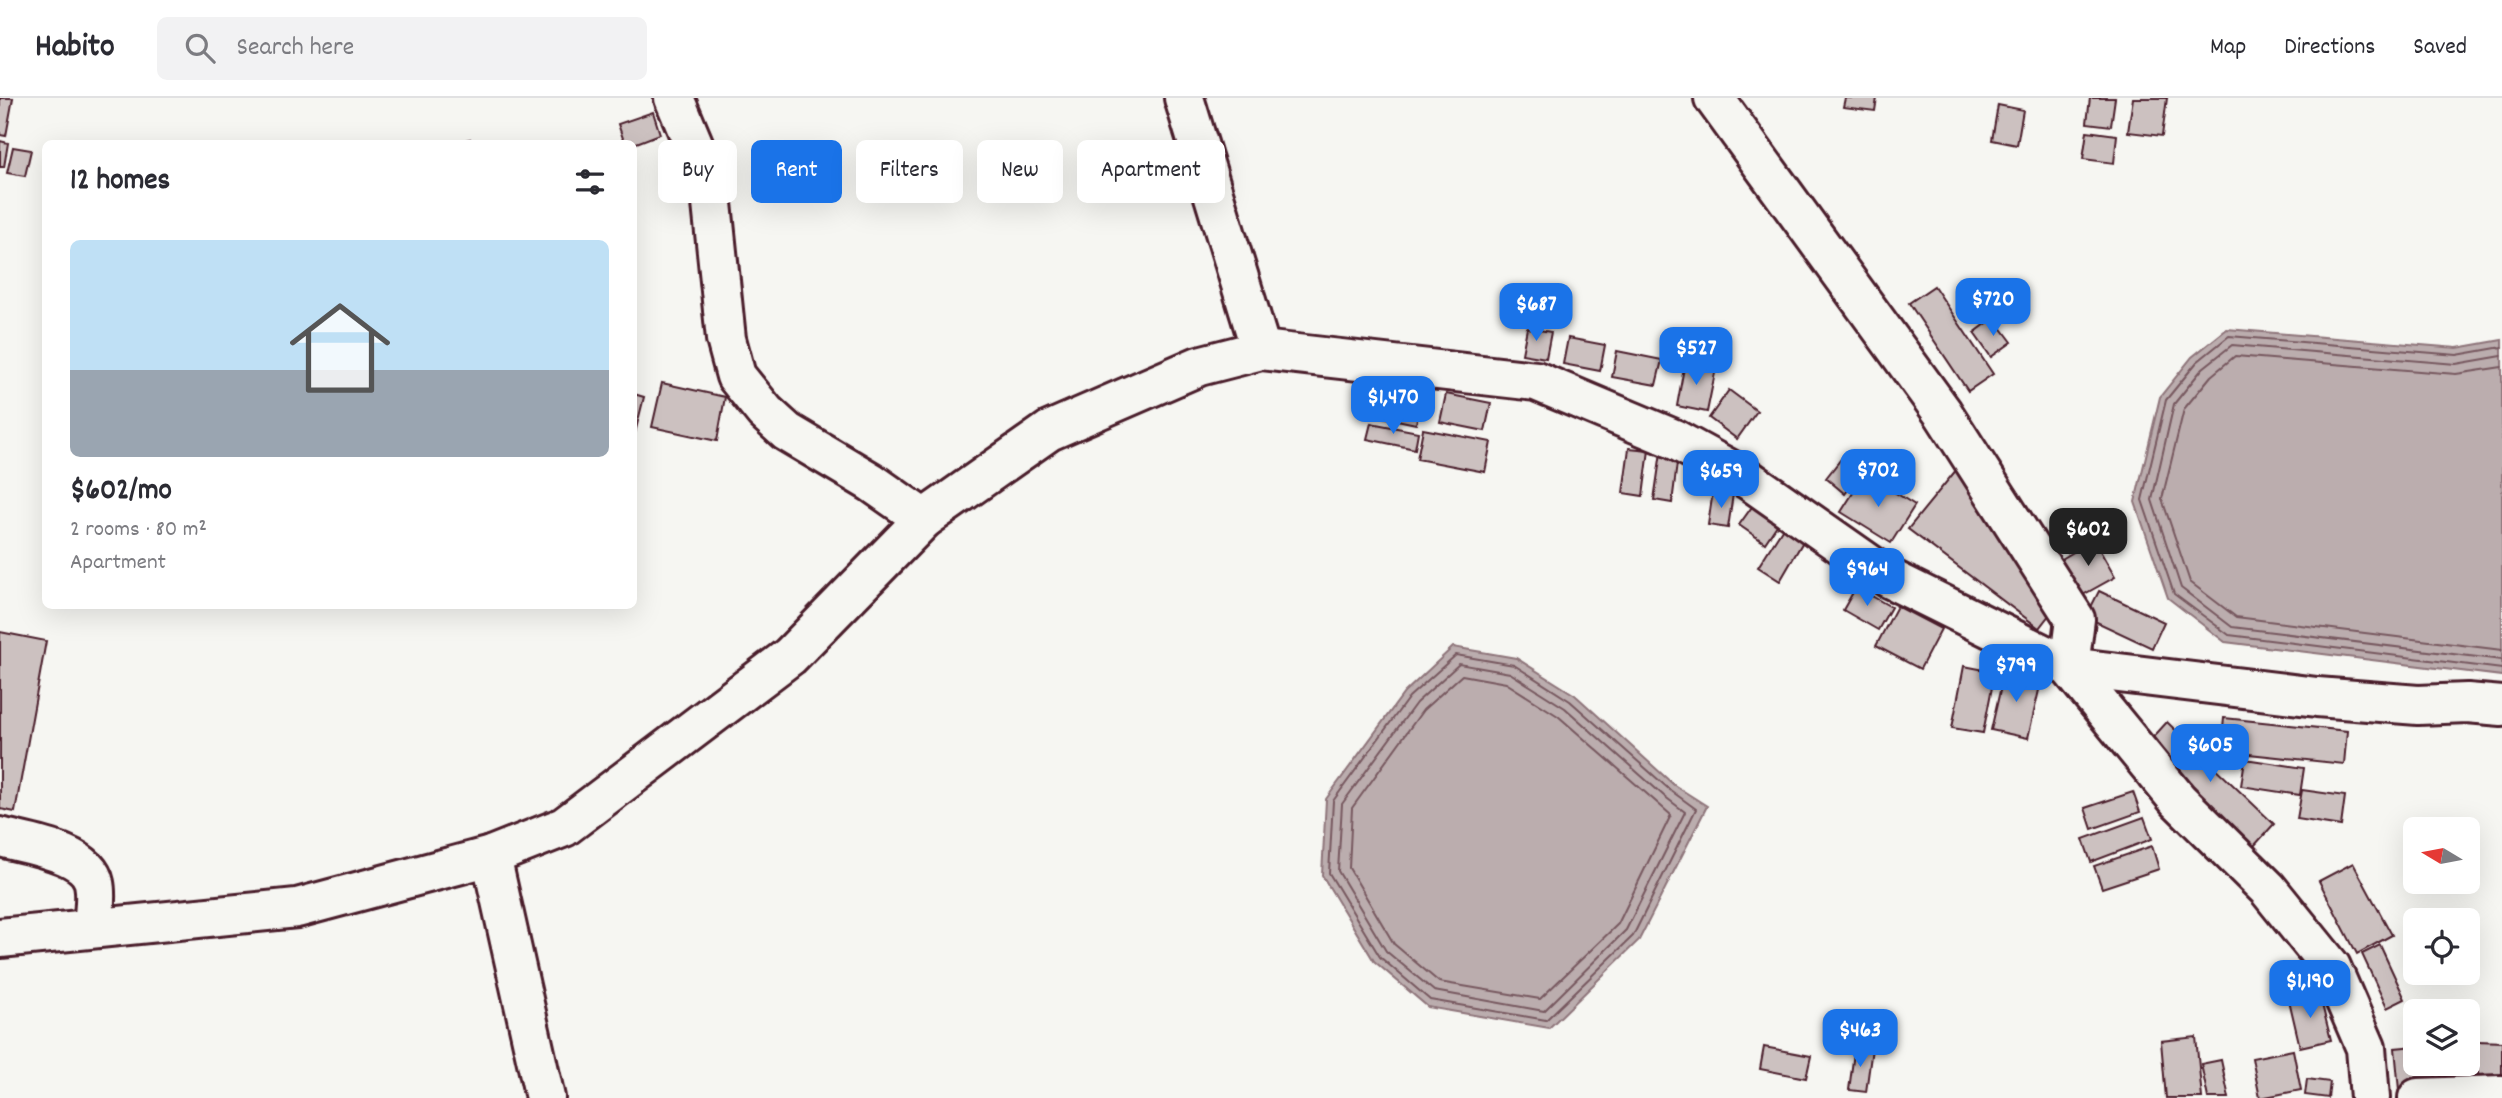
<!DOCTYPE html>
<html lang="en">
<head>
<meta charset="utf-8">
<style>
	body { margin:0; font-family:Dekko,sans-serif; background:#f2f2f3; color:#2b2b33; height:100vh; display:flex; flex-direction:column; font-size:26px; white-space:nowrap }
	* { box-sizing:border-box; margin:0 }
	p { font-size:23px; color:#7c7c81 }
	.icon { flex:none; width:38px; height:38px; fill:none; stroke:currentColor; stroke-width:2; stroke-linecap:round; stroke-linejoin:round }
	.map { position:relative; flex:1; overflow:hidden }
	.drawer { position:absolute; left:42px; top:42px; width:595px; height:469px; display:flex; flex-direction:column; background:#fff; border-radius:10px; box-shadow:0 7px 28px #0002 }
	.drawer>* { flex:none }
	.guide { position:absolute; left:658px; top:42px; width:665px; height:63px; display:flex; gap:14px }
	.needle { width:46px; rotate:280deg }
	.fabs { position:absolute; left:2403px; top:719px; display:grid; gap:14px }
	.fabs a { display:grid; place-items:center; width:77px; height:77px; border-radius:10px; background:#fff; box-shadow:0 7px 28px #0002; font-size:35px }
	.price { position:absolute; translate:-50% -60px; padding:0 16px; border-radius:14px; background:#1a73e8; color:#fff; font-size:23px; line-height:46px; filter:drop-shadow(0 2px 4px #0008) }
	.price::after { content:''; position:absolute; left:50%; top:42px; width:21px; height:16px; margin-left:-10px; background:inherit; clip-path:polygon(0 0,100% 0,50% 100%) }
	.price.active { background:#222; color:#fff }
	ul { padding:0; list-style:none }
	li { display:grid; align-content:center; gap:14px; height:371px; padding:0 28px }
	li span { display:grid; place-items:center; height:217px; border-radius:10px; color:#555 }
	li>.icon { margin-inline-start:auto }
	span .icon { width:126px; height:126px; fill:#fffc; stroke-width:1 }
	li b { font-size:30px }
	h2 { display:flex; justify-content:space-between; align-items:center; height:84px; padding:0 28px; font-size:30px }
	.tag { padding:0 24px; border-radius:10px; background:#fff; box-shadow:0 7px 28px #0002; font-size:24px; line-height:63px }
	.tag.active { background:#1a73e8; color:#fff }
	header { display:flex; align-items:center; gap:42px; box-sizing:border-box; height:98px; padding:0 35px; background:#fff; border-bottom:2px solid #e1e1e2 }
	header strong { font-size:33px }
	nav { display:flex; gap:38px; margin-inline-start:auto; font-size:24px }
	.search { width:490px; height:63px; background:#f2f2f3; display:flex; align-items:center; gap:18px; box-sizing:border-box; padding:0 24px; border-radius:10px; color:#7c7c81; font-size:26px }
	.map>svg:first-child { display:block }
	.water { fill:#bbadae; stroke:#8e747a; stroke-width:2 }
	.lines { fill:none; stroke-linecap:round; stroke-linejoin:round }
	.shore { stroke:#77585f; stroke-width:2 }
	.building { fill:#ccc1c0; stroke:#4a1f2b; stroke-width:2 }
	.minor-casing { stroke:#4a1f2b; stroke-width:44 }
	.tertiary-casing { stroke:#4a1f2b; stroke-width:44 }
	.minor { stroke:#f6f6f2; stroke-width:38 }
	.tertiary { stroke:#f6f6f2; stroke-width:38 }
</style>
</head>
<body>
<header>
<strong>Habito</strong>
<div class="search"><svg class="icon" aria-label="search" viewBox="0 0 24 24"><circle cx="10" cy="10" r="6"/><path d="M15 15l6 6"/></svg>Search here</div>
<nav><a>Map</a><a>Directions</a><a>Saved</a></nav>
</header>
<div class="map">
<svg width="2502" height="1000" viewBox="0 0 2502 1000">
	<rect width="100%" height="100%" fill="#f6f6f2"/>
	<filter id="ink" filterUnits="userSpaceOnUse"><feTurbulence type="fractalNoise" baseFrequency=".0143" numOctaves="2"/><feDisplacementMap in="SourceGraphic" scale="14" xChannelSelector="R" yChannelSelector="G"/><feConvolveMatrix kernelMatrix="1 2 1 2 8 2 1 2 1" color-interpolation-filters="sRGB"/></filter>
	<g filter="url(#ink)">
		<!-- water -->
		<g class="water">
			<polygon points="2227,231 2457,250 2502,242 2502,578 2225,544 2168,500 2135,404 2160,299 2192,259"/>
			<polygon points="1453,549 1516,560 1575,597 1674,687 1707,708 1639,842 1549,930 1428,909 1374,863 1322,777 1326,701 1404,595"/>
		</g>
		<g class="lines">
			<!-- shore -->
			<g class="shore">
				<polyline points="2502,249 2457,257 2229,238 2197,264 2166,302 2142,402 2174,496 2229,537 2502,571"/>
				<polyline points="2502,258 2456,266 2232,247 2203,270 2174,306 2152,402 2181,490 2232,529 2502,562"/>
				<polyline points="2502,269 2456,276 2235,258 2211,278 2184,311 2162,401 2190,484 2236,519 2502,552"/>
				<polygon points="1456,557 1514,567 1570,603 1670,692 1696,711 1633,838 1546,922 1430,902 1380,859 1329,775 1333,703 1409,599"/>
				<polygon points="1459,566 1510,575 1565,610 1664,698 1685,714 1626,832 1544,913 1434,893 1386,853 1338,773 1342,706 1416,605"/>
				<polygon points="1462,577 1506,585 1558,618 1671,717 1618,826 1540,901 1439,884 1394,846 1349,770 1352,710 1423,612"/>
			</g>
		</g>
		<!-- building -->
		<g class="building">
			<polygon points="0,0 13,0 6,38 0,37"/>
			<polygon points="1845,0 1877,0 1875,13 1843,9"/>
			<polygon points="2090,0 2115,0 2111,28 2087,25"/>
			<polygon points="2133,0 2167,0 2162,38 2128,34"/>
			<polygon points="1998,7 2023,12 2017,47 1992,42"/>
			<polygon points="653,14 660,36 634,46 625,46 618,26"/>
			<polygon points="2087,33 2117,37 2114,65 2083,61"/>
			<polygon points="470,41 471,46 449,46"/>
			<polygon points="0,43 8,45 4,69 0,69"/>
			<polygon points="13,49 31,52 25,78 7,75"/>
			<polygon points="1934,188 1993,276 1968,293 1909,205"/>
			<polygon points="1994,220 2012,244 1991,259 1974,235"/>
			<polygon points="1527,230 1551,234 1546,260 1522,256"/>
			<polygon points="1568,240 1605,247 1600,273 1563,266"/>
			<polygon points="1617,253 1662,262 1656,287 1612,279"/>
			<polygon points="1685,264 1716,270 1707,314 1677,308"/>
			<polygon points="662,285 725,299 717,343 652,329"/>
			<polygon points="1378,292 1421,300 1416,326 1373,317"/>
			<polygon points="1729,292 1757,313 1737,341 1709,320"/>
			<polygon points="634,296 644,299 635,335 634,334"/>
			<polygon points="1446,296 1491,305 1485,333 1440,324"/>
			<polygon points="1371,325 1418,334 1415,351 1367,341"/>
			<polygon points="1423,331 1491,344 1485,374 1417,361"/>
			<polygon points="1629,350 1649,352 1643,398 1623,395"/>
			<polygon points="1661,354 1678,357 1672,405 1654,402"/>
			<polygon points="1841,361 1860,376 1845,396 1826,380"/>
			<polygon points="1957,371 2056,508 2039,530 1908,431"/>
			<polygon points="1865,376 1915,407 1891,445 1841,414"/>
			<polygon points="1713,393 1733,396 1728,430 1708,427"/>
			<polygon points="1754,406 1779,424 1765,445 1739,427"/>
			<polygon points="1784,428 1805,440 1780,483 1758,469"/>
			<polygon points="2094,442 2115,479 2081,498 2060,462"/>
			<polygon points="1856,489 1891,509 1878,532 1843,512"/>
			<polygon points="2099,493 2164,524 2152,550 2086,519"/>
			<polygon points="1897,508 1941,531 1920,571 1876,548"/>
			<polygon points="0,534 46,543 15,714 0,711"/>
			<polygon points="1964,568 1995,574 1983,635 1952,630"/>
			<polygon points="2005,571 2042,579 2028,640 1991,632"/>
			<polygon points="2224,620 2347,633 2344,666 2221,653"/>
			<polygon points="2167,624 2274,726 2254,748 2147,646"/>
			<polygon points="2245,661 2304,670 2300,697 2241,688"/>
			<polygon points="2302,692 2345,698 2341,728 2297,721"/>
			<polygon points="2133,694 2140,714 2092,731 2085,710"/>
			<polygon points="2144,719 2152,741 2091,764 2083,741"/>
			<polygon points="2152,748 2159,771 2102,790 2094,768"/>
			<polygon points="2353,765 2392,837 2357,856 2319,783"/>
			<polygon points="2380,847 2405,901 2387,910 2362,856"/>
			<polygon points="2319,895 2331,942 2300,949 2289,902"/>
			<polygon points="2196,939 2202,1000 2166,1000 2161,943"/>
			<polygon points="2478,943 2502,944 2502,990 2478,990"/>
			<polygon points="1855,947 1872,950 1866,994 1849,992"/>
			<polygon points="2415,948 2415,966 2435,966 2436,989 2399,992 2395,950"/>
			<polygon points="1764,949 1811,958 1806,980 1760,971"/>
			<polygon points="2293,952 2301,992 2260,1000 2252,960"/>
			<polygon points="2468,952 2473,986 2443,990 2439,966 2468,966"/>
			<polygon points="2221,962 2229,1000 2208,1000 2201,966"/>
			<polygon points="2307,981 2330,984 2328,1000 2305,997"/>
		</g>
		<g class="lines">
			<defs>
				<g id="minor">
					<polyline points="674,0 710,86 726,241 736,278 765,314 787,334 871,384 924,421"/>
					<polyline points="1184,0 1261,252"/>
					<polyline points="1714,0 1943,315 2075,521 2069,569"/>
					<path d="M0,739c26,7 88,15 94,46 3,13 0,30 -1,44"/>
					<polyline points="491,758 545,1000"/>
					<polyline points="2418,1000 2502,997"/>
				</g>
				<g id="tertiary">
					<polyline points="2069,569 2317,599 2418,607 2467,605 2502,608"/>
					<polyline points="0,840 297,810 491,758 564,729 790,558 924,421 1049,333 1199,268 1261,252 1536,283 1674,341 1749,382 1889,480 2069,569 2178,702 2268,791 2331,869 2366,950 2370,1000"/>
				</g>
			</defs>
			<!-- minor casing -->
			<use href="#minor" class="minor-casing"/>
			<!-- tertiary casing -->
			<use href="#tertiary" class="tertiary-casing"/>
			<!-- minor -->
			<use href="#minor" class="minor"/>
			<!-- tertiary -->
			<use href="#tertiary" class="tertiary"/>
		</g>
	</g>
</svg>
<div class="fabs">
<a><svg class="needle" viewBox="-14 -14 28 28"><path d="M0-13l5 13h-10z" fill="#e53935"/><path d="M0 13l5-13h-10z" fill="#7c7c81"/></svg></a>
<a><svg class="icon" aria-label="locate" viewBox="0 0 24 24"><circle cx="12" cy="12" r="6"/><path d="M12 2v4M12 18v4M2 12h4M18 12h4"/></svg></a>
<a><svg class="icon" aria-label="layers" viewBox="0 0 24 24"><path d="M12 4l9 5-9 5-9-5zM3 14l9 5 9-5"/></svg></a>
</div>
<b class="price" style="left:1993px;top:240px">$720</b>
<b class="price" style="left:1536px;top:245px">$687</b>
<b class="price" style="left:1696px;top:289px">$527</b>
<b class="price" style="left:1393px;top:338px">$1,470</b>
<b class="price" style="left:1878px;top:411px">$702</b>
<b class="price" style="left:1721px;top:412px">$659</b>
<b class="price active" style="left:2088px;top:470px">$602</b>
<b class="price" style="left:1867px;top:510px">$964</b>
<b class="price" style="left:2016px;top:606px">$799</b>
<b class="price" style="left:2210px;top:686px">$605</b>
<b class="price" style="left:2310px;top:922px">$1,190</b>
<b class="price" style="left:1860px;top:971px">$463</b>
<div class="guide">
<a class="tag">Buy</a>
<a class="tag active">Rent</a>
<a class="tag">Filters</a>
<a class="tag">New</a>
<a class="tag">Apartment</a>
</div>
<section class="drawer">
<h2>12 homes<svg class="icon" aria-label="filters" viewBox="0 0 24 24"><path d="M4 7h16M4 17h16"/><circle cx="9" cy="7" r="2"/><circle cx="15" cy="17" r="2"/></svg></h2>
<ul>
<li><span style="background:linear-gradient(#bfe0f5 60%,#9aa5b1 0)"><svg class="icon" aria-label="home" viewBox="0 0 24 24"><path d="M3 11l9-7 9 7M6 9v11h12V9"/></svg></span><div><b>$602/mo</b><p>2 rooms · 80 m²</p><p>Apartment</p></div></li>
</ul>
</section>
</div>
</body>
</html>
